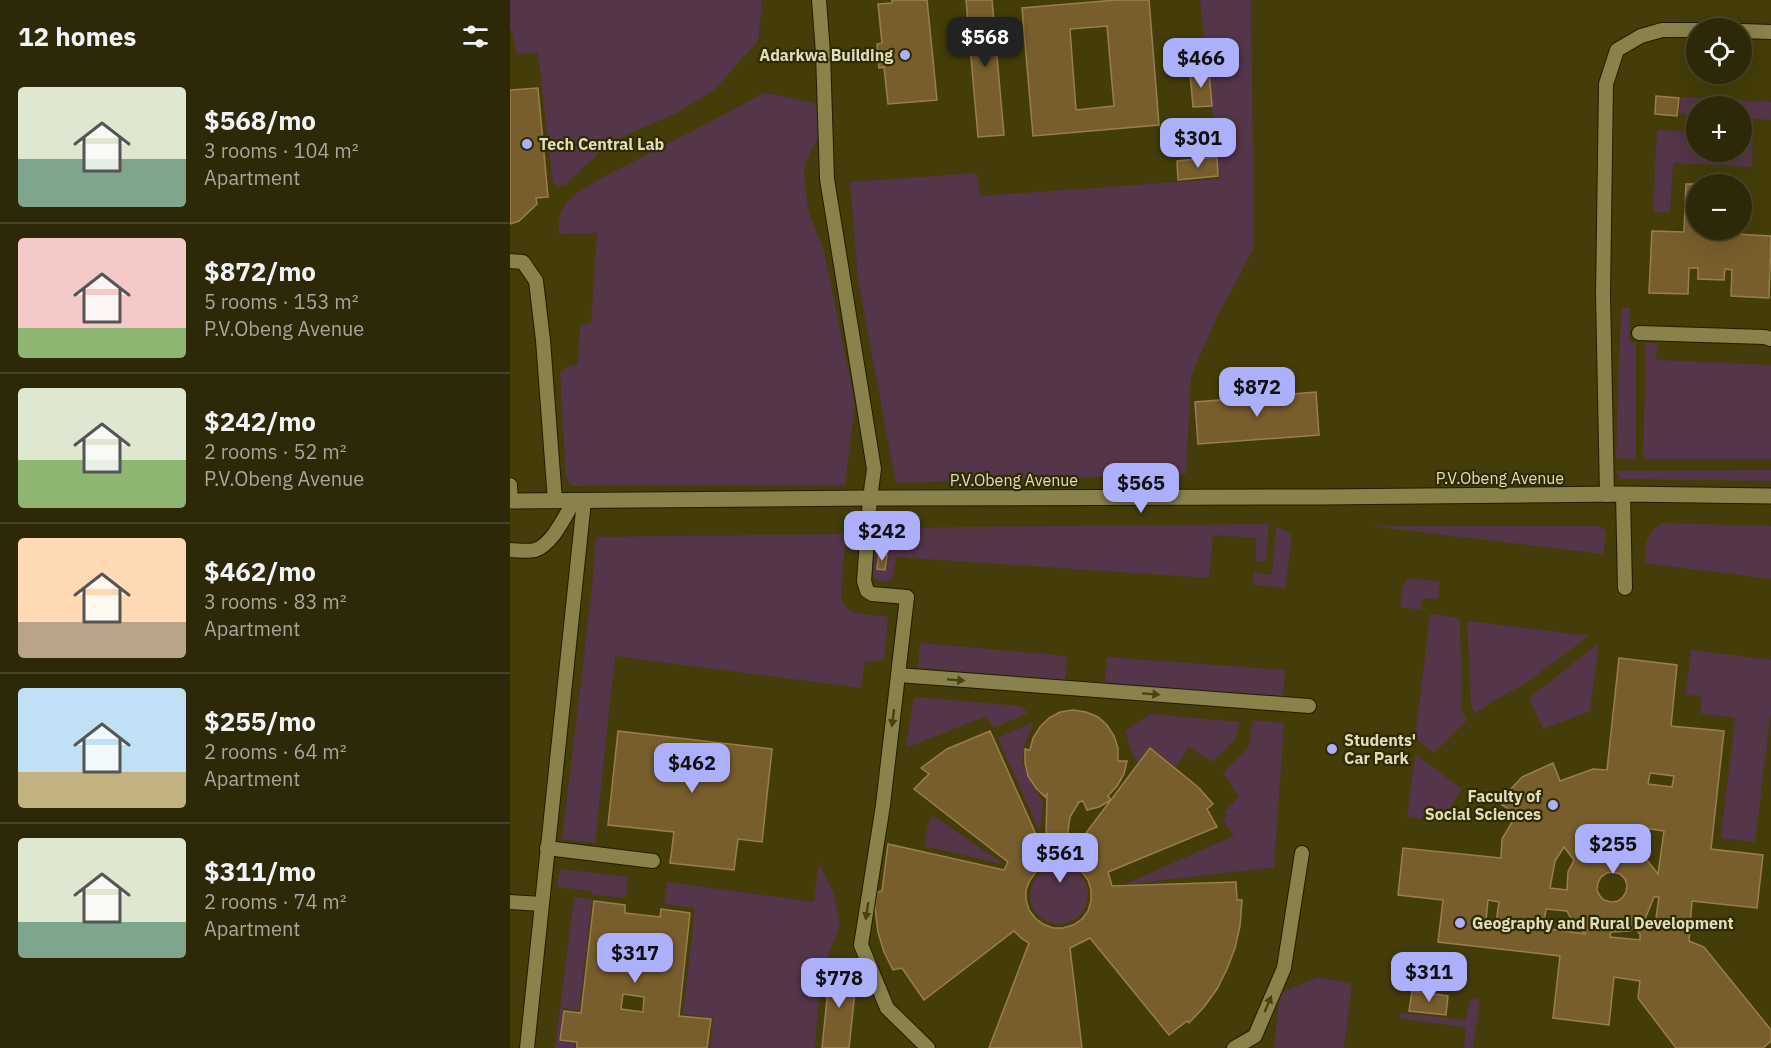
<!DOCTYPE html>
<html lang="en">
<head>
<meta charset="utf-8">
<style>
	body { margin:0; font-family:"IBM Plex Sans",sans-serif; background:#383416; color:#f1f3f6; height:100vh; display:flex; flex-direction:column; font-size:22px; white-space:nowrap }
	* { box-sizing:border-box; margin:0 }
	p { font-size:20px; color:#a6a69c }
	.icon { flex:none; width:33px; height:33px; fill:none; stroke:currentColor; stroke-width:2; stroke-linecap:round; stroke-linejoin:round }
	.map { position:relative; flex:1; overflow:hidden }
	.side { display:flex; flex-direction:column; background:#2c2808; width:510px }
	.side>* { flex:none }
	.buttons { position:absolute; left:1176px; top:18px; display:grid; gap:12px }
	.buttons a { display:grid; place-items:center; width:66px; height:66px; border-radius:50%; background:#2c2808; box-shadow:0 6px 24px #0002,0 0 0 2px #484429; font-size:30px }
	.price { position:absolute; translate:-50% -51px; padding:0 14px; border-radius:12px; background:#acaffb; color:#111; font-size:20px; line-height:39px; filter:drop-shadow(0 2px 3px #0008) }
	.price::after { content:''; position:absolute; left:50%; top:36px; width:18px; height:14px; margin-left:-9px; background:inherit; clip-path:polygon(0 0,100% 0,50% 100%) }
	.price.active { background:#222; color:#fff }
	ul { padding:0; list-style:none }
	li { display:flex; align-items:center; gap:18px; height:150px; padding:0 18px }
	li+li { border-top:2px solid #484429 }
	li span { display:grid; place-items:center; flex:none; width:168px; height:120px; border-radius:6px; color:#555 }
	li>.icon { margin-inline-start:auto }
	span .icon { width:72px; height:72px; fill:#fffc; stroke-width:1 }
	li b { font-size:26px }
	h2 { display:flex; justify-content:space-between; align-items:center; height:72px; padding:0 18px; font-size:26px }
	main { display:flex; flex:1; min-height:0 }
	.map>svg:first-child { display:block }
	.built { fill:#443d09; fill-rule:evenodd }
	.green { fill:#553549 }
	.building { fill:#785e2c; stroke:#9a7f4d; stroke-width:1.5; fill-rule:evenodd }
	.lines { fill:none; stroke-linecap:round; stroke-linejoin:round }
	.service-casing { stroke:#211d01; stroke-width:16 }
	.minor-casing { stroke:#211d01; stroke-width:17 }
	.service { stroke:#89824b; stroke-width:14 }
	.minor { stroke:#89824b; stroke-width:15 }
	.oneway { fill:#474113 }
	.poi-dot { fill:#acaffb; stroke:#312b00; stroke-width:2 }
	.labels { text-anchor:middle; stroke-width:4.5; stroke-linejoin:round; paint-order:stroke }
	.poi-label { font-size:16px; font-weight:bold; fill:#dfdcbf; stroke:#312b00; text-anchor:start }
	.street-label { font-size:16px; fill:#dfdcbf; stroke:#312b00 }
</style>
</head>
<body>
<main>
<section class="side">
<h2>12 homes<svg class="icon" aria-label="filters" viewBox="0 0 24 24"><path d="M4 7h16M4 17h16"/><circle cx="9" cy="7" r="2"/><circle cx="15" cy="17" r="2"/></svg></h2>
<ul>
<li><span style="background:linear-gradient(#dfe7d0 60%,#7fa58c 0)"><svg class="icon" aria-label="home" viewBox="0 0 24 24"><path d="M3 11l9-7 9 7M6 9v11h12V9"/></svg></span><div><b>$568/mo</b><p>3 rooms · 104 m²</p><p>Apartment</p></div></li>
<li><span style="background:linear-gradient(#f6c9c9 75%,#8fb573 0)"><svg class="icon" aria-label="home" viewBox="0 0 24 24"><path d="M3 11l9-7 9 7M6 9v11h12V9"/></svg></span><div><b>$872/mo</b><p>5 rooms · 153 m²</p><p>P.V.Obeng Avenue</p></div></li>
<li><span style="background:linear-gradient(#dfe7d0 60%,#8fb573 0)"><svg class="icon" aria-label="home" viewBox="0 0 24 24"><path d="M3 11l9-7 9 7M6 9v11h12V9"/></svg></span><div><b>$242/mo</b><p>2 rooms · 52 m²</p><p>P.V.Obeng Avenue</p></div></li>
<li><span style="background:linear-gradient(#ffd9b3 70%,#b9a48a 0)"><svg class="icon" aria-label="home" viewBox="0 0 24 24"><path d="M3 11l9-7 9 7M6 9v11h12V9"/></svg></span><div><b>$462/mo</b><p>3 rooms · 83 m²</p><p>Apartment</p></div></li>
<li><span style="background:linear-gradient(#bfe0f5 70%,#c2b280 0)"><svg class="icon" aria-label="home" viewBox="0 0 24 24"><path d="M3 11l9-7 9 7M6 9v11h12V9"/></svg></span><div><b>$255/mo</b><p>2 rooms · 64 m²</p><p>Apartment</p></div></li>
<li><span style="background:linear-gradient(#dfe7d0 70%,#7fa58c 0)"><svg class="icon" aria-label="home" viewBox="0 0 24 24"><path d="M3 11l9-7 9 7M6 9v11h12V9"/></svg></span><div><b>$311/mo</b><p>2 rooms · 74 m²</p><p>Apartment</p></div></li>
</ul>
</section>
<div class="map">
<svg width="1261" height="1048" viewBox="0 0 1261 1048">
	<rect width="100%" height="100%" fill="#3b350a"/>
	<!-- built -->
	<path class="built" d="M0,0h1261v1048h-1261zM1186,28h46v46h-46zM1186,106h46v46h-46zM1186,184h46v46h-46z"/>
	<!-- green -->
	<g class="green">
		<polygon points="0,0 252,0 248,41 204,90 165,114 125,131 97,145 55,185 48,186 43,183 28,53 6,54 2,30 0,30"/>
		<polygon points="690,0 741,0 744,248 707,317 681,376 676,474 386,483 348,279 340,182 467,173 470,196 710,179"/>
		<path d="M255,93l49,10 6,10v20l-15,30 -1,10 4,37 16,42 31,151 -10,82 -271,1 -5,-2 -3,-8 -6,-104 6,-5 12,-2 2,-40 11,-2 6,-90 -38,1c-3,-32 16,-40 41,-55z"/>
		<polygon points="1171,97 1261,102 1261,120 1232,118 1232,106 1186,106 1186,115 1169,114"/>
		<polygon points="1147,130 1186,132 1186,152 1232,152 1232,134 1243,134 1242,167 1163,163 1160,213 1143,212"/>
		<polygon points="1111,308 1120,308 1119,342 1126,343 1126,459 1106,458"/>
		<polygon points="1136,343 1147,343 1146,360 1261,365 1261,459 1133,459"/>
		<polygon points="1261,470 1261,481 1111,479 1108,476 1106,471"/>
		<path d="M1153,523l108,3v53l-126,-16c1,-20 -1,-29 18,-40z"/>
		<polygon points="759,524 756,561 746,561 746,538 703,535 699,578 386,557 383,577 378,581 372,582 366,580 363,573 367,528"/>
		<polygon points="860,526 1088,526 1094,529 1096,534 1093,554"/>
		<polygon points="766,527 777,531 782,537 775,588 742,584 744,572 762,575"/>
		<polygon points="336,534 331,588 332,601 339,610 344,613 378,617 374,660 355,662 351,688 105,656 85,843 52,839 81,598 86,537"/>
		<polygon points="901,578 930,582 928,599 913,598 911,610 890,607 893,586 896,580"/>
		<polygon points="920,614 950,618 952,712 957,720 924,753 905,738"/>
		<polygon points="957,621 1079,636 1013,685 983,701 966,713 961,707"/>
		<polygon points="410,643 557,656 555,681 408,668"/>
		<polygon points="1089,643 1080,711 1033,729 1019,698"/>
		<polygon points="1181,650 1261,660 1261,711 1245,842 1211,838 1225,718 1190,713 1192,696 1176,695"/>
		<polygon points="597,657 775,670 773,697 595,683"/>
		<polygon points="404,697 511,706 518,713 484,728 476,716 396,748"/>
		<path d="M641,714l89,8 -5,18 -23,22 -23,-15 -13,20 -26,-20 -12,15c-6,-6 -9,-22 -13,-31z"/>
		<polygon points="743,720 774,723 764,867 613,885 724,836 713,819 718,815 715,812 729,796 713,773 739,746"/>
		<polygon points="524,722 514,745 512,763 533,803 530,832 488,738"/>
		<polygon points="905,754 952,789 931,823 897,816"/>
		<polygon points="422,815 495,865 415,846 417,827"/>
		<polygon points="309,863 324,895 330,925 310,977 305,1048 200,1048 203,1018 173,1014 185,908 154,904 157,882 304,902"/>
		<circle cx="549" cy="895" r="29"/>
		<polygon points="50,869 118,877 116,898 82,895 82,891 47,887"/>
		<polygon points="64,897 82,899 69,1010 53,1008 49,1041 65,1043 65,1048 45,1048"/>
		<polygon points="808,977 842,984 834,1048 764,1048 770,993"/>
		<polygon points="963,998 970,1000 963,1048 955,1048 954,1046 956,1027 892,1019 890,1018 890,1015 893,1013 956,1020 959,1002"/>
	</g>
	<!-- building -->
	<g class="building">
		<polygon points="382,0 417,0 427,100 378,104 374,67 369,68 367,44 372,43 368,4 382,3"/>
		<polygon points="456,0 482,0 494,135 468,137"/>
		<path d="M606,0h33l10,125 -126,11 -11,-128zM597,26l7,80 -38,4 -6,-81z"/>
		<polygon points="699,71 702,106 683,107 680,73"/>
		<polygon points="28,88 38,197 26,198 27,204 9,221 0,224 0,90"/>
		<polygon points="1146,96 1169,98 1167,116 1145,114"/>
		<polygon points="707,157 708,176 668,180 667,161"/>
		<polygon points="1176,184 1195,184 1186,184 1186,230 1225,230 1225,234 1261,236 1259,298 1221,296 1222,270 1215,269 1214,280 1188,279 1188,268 1179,268 1178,294 1139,293 1142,231 1174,232"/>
		<polygon points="806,392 809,435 688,444 685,402"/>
		<polygon points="369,554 377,555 375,570 367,569"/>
		<path d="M1109,658l58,7 -6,61 53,5 -13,118 52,6 -6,53 -65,-7 -3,40 15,6 67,83v11l-8,7h-87l-38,-50 2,-17 -26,-4 -5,48 -56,-7 7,-62 -122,-14 5,-42 -45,-5 5,-47 98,10 1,-19 15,-25 -15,-9 7,-14 13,-14 31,-14 7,18 33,-12 14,1zM1140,773l24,3 -2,11 -24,-3zM1092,825l17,2 -2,19 -26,1 -11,-14 12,-6zM1128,827l26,4 -6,43 -11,-14 -12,-9zM1054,847l10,13 -6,12 -1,18 -17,-2 5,-27zM1103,872l7,2 5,5 2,6 -1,7 -3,5 -5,4 -7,1 -7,-2 -4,-4 -3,-6 1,-7 3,-6 6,-4zM1144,897h5l-4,28 -3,2 -7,-8zM978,900l11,2 -3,20 -10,-1zM1036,909l21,2 7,14 12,9 -43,-6zM1124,928l6,6v6l-30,-3 1,-5 19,-1z"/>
		<path d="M563,710l13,2 12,5 9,8 7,11 4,12v13h9l-3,13 -7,12 -9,10 3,4 -12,7 -12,3 -4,-9 -4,1 -9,15 -3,20 13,4 70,-93 48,39 15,17 -6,5 10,18 -109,45 4,14 124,-4 1,18h5l-2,26 -5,22 -8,21 -10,20 -13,18 -15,16 -2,-2 -18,14 -79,-97 -20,10 12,100h-93l40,-105 -8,-5 -7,-7 -90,69 -22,-32 -9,2 -9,-18 -6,-20 -5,-39 9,-2 6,-47 116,26 4,-8 -94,-73 15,-15 -8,-6 26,-19 43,-18 48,108 8,-2 1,-43 -2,3 -9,-9 -8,-12 -3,-13v-14l5,1 3,-12 7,-11 9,-9 11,-6zM544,863h10l9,3 9,6 6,8 3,10v11l-3,10 -6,8 -9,6 -10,3h-10l-10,-4 -8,-6 -6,-8 -3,-10v-10l4,-10 6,-8 8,-6z"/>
		<polygon points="108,731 262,749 252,842 228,839 224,870 160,863 164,832 98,825"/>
		<path d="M84,901l31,4v8l35,4 1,-8 29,4 -11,103 32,3 -4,29h-130v-6l-17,-2 4,-29 17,2zM119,940l21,3 -2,17 -21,-2zM113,994l21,3 -1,15 -22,-3z"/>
		<polygon points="320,969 347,972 339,1048 312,1048"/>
		<polygon points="902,991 938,996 936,1015 899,1011"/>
	</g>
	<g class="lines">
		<defs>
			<g id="service">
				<polyline points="309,0 313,53 317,179 364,469 360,498 354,581 357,591 362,594 397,597 373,805 351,945 377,1008 418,1048"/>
				<polyline points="1232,31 1261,32"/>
				<polyline points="0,261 13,262 26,281 33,340 45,501"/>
				<polyline points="1129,333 1255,337 1261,339"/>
				<polyline points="0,485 1,501"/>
				<polyline points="1113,494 1115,588"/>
				<polyline points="1097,495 1093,295 1096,84 1107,50 1131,36 1152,30 1186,30"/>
				<path d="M0,550c7,0 18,2 25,0 17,-5 30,-34 39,-49"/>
				<polyline points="388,675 799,706"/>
				<polyline points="37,848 143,861"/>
				<polyline points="0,902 31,904"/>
				<polyline points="17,1048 74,501"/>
				<polyline points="724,1048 745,1036 774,968 792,853"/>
			</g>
			<polyline id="minor" points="0,501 360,498 811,497 1113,494 1261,496"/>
		</defs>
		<!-- service casing -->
		<use href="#service" class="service-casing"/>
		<!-- minor casing -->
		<use href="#minor" class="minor-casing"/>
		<!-- service -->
		<use href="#service" class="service"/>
		<!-- minor -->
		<use href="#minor" class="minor"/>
	</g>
	<!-- one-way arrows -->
	<defs><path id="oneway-solid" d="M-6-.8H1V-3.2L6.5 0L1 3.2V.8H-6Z" transform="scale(1.5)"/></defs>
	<g class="oneway">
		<use href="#oneway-solid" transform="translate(446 680) rotate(4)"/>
		<use href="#oneway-solid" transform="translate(641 694) rotate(4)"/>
		<use href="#oneway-solid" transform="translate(383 718) rotate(97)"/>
		<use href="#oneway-solid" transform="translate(357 911) rotate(99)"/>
		<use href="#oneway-solid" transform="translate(758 1004) rotate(-67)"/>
	</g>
	<!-- markers -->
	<g class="poi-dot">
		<circle cx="395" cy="55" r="6"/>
		<circle cx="17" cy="144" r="6"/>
		<circle cx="822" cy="749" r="6"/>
		<circle cx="1043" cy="805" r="6"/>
		<circle cx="950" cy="923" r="6"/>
	</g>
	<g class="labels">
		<!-- poi labels -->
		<g class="poi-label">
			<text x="383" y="61" text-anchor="end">Adarkwa Building</text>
			<text x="29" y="150">Tech Central Lab</text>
			<text x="834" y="746">Students'<tspan x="834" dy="18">Car Park</tspan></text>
			<text x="1031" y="802" text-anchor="end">Faculty of<tspan x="1031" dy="18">Social Sciences</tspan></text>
			<text x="962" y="929">Geography and Rural Development</text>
		</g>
		<!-- street labels -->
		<g class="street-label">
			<text x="990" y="484">P.V.Obeng Avenue</text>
			<text x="504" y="486">P.V.Obeng Avenue</text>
		</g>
	</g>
</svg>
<div class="buttons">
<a><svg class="icon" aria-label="locate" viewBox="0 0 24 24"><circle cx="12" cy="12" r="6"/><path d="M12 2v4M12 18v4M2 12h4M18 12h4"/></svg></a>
<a>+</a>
<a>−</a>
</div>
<b class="price active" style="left:475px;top:68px">$568</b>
<b class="price" style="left:691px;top:89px">$466</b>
<b class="price" style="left:688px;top:169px">$301</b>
<b class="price" style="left:747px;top:418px">$872</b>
<b class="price" style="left:631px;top:514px">$565</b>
<b class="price" style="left:372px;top:562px">$242</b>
<b class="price" style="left:182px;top:794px">$462</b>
<b class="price" style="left:1103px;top:875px">$255</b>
<b class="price" style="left:550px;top:884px">$561</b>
<b class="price" style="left:125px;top:984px">$317</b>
<b class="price" style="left:919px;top:1003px">$311</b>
<b class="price" style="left:329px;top:1009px">$778</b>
</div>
</main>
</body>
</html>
